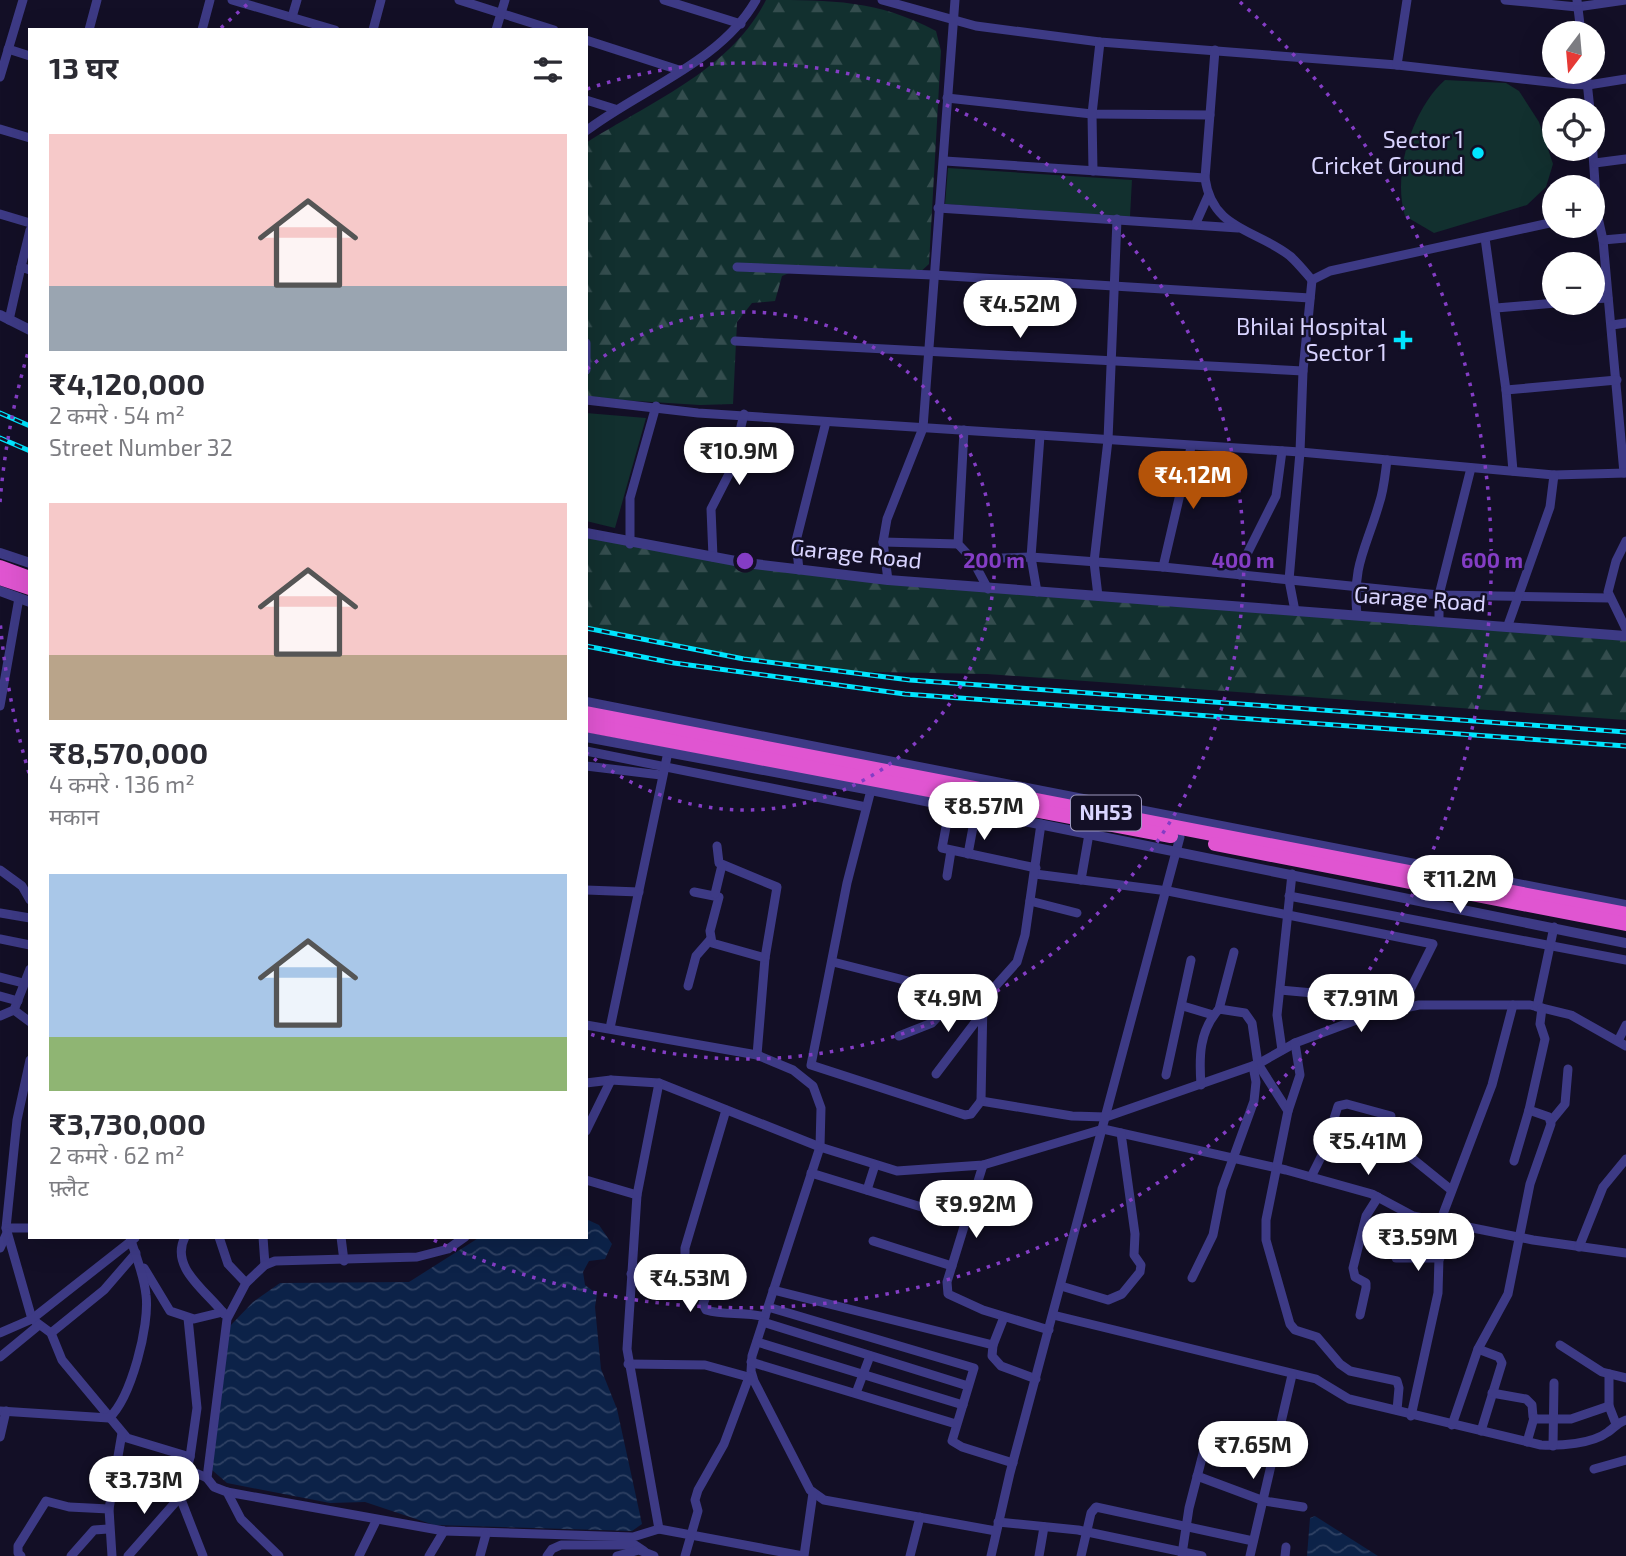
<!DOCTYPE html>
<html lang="hi">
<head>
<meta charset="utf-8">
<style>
	body { margin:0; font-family:"Exo 2","Noto Sans Devanagari",sans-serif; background:#f2f2f3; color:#2b2b33; height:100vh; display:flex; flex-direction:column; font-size:26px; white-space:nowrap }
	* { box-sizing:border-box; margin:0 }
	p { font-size:23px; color:#7c7c81 }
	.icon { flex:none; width:38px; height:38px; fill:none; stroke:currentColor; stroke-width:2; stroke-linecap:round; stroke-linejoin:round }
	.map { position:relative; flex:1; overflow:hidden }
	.details { position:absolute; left:28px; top:28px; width:560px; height:1211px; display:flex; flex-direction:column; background:#fff; border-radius:0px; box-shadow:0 7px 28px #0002 }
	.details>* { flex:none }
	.needle { width:46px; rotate:196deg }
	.buttons { position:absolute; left:1542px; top:21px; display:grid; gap:14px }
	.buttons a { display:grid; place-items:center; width:63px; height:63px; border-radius:50%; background:#fff; box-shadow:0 7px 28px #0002; font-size:35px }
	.price { position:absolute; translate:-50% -60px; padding:0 16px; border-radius:24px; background:#fff; color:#222; font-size:23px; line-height:46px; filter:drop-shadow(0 2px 4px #0008) }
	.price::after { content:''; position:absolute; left:50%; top:42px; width:21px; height:16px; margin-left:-10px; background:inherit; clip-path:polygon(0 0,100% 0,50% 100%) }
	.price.active { background:#b45309; color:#fff }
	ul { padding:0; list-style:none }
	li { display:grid; align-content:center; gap:14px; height:371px; padding:0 21px }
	li span { display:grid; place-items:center; height:217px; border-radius:0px; color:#555 }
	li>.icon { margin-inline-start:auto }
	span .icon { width:126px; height:126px; fill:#fffc; stroke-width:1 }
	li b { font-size:30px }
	h2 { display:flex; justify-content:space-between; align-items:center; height:84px; padding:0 21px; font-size:30px }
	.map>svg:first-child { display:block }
	.green { fill:#12302f }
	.forest { fill:url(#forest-firs) }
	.water { fill:url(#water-waves) }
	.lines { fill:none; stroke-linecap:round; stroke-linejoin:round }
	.minor { stroke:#3d3a85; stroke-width:9 }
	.tertiary { stroke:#3d3a85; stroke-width:10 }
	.trunk { stroke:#e055d1; stroke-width:14 }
	.rail-casing { stroke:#00e5ff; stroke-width:5 }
	.rail { stroke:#130f26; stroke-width:2.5; stroke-dasharray:8; stroke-linecap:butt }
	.ring { fill:none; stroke:#843dc5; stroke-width:3.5; stroke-dasharray:3.5 7 }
	.poi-dot { fill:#00e5ff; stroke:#130f26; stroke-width:2.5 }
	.labels { text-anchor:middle; stroke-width:5; stroke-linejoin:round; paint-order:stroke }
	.shield { fill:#130f26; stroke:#9e99be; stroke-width:2 }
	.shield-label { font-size:21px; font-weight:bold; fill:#d9d4ff }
	.poi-label { font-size:23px; fill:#d9d4ff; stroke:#130f26; text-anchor:end }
	.street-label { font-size:23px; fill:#d9d4ff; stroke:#130f26 }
	.centre { fill:#843dc5; stroke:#130f26; stroke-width:3.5 }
	.ring-label { font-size:21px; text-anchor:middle; font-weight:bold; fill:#843dc5; stroke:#130f26; stroke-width:5; stroke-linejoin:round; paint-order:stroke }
</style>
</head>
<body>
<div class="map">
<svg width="1626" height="1556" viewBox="0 0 1626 1556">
	<defs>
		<pattern id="forest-firs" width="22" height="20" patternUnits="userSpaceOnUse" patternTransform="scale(1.75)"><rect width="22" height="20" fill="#12302f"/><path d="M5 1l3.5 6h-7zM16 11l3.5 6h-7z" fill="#344d4e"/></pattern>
		<pattern id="water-waves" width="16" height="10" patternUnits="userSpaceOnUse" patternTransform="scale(1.75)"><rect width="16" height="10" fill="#0c2248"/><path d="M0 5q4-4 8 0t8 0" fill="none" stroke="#2f4163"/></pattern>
	</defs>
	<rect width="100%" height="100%" fill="#130f26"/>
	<!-- green -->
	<g class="green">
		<path d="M1445,80l61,3 13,8 20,31 14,42 -7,23 -19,18 -93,28 -29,-17c-13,-42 7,-107 40,-136z"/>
		<polygon points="948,168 1132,180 1130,217 945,204"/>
		<polygon points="586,413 646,418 615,528 586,521"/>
	</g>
	<!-- forest -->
	<g class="forest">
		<path d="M766,0c65,0 112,0 170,31l5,20 -12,213 -11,10 -112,-8 -24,10 -7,25 -23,2 -15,19 -4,82 -33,1 -112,-7 -2,-255c63,-40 145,-73 180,-143z"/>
		<polygon points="586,533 799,570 1626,636 1626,720 987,674 821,671 586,628"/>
	</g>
	<!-- water -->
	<g class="water">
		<polygon points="586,1219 599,1225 612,1244 605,1259 589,1261 583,1272 585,1285 597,1294 595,1307 601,1369 617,1409 642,1524 632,1531 434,1525 365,1502 330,1503 227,1483 212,1470 230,1326 253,1302 280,1283 409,1282 480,1237 586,1237"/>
		<polygon points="1315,1516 1378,1556 1307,1556 1310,1518"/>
	</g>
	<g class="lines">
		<!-- minor -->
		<g class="minor">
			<polyline points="232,0 335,30"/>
			<polyline points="459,0 554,30"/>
			<polyline points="664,0 741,24"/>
			<polyline points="882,0 976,26 1100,42 1397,65 1567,84 1588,85 1626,79"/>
			<polyline points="1505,0 1577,7 1626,0"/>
			<polyline points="1577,0 1581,33"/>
			<polyline points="292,17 297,0"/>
			<polyline points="89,30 97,0"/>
			<polyline points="202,30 210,0"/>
			<polyline points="373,30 381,0"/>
			<polyline points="496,30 505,0"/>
			<polyline points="586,40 679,70"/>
			<polyline points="8,49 30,56"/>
			<path d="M1215,50l-10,128c7,52 51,51 85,78 8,7 15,16 22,24"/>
			<polyline points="1397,65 1407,0"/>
			<polyline points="1586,72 1590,110"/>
			<polyline points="0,77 23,0"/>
			<polyline points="947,98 1092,114 1210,115"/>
			<polyline points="586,100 615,109"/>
			<polyline points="0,129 30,138"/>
			<path d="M586,131c55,-42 135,-69 170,-131"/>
			<polyline points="1592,139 1597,213 1603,240 1624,473"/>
			<polyline points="945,161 1205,178"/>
			<polyline points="1595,163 1626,159"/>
			<polyline points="1093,171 1092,114 1100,42"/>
			<polyline points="938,208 1238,228"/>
			<polyline points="0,214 30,223"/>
			<polyline points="1196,223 1208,196"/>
			<polyline points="1485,238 1506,390 1513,471"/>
			<polyline points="1603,240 1626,238"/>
			<polyline points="21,267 30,230"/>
			<polyline points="737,267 933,275 1310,298"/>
			<polyline points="1592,299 1608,298"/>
			<polyline points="1496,308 1556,303"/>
			<polyline points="9,320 21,267 30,270"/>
			<polyline points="1612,325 1626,323"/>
			<polyline points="735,341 1303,371"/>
			<polyline points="586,343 586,370"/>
			<polyline points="1506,390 1617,380"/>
			<polyline points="586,400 698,413 1300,452 1554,475 1626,473"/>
			<polyline points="964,430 958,544 972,559 988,589"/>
			<polyline points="1626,541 1616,561 1608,592 1626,629"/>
			<polyline points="883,542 958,544"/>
			<polyline points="630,544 630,498 656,406"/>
			<polyline points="713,557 711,509 730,472 744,414"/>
			<polyline points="972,559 1031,557 1163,567 1439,595 1609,598"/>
			<polyline points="1163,567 1191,447"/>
			<polyline points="799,570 796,541 826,422"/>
			<polyline points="1240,575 1247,554 1276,496 1282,451"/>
			<polyline points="888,580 883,542 887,519 923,428 955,0"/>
			<polyline points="1037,592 1031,557 1040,436"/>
			<polyline points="1098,596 1094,562 1108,440 1117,219"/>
			<polyline points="1295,611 1289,580 1300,452 1303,371 1312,280 1330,271 1554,222"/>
			<path d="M1357,615c-5,-50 9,-66 22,-111 5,-14 6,-29 8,-44"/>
			<polyline points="1439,622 1439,595 1471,468"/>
			<polyline points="1508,625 1550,507 1554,475"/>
			<polyline points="0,706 19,598"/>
			<polyline points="586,751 866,807"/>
			<polyline points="586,766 661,775"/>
			<polyline points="871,790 847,883 811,1065 965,1115 971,1114 981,1101 1072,1116 1106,1117 1258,1064 1295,1043 1367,1016 1419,1005 1530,1005 1571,1015 1626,1046"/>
			<polyline points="950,806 942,848 1036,868"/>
			<polyline points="717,846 719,863 777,887 765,958 757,1055"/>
			<polyline points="968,854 976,811"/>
			<polyline points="0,870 22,886 30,900"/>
			<polyline points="1035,874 1168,891 1433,944 1401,1008"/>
			<polyline points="947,876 951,851"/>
			<polyline points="1081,880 1089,834"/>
			<polyline points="586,890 639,892"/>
			<polyline points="694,892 719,897 710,931 712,943 765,958"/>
			<polyline points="715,894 722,865"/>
			<polyline points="1289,896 1626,960"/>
			<polyline points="1030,901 1077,913"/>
			<polyline points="0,913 30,918"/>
			<polyline points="0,939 30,945"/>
			<polyline points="833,962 983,1000"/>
			<polyline points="0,977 23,983"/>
			<polyline points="688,986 696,956 710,940"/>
			<polyline points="1280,990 1313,993"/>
			<polyline points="0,996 18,1001"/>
			<polyline points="1183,1006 1213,1015"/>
			<polyline points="1537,1007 1554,927"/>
			<polyline points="1219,1009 1234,952"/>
			<polyline points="14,1010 30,1022"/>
			<polyline points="0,1016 14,1010 30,969"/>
			<polyline points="586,1025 757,1055 793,1070 813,1086 821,1108 820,1147 752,1356 751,1371 754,1381 810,1490 824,1500 996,1531"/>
			<polyline points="610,1028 668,752"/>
			<polyline points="899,1036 932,1023 959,994"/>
			<polyline points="1618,1041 1626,1025"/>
			<polyline points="1282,1050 1277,1015 1292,874"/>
			<polyline points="30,1060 17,1120 6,1228 32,1319 51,1333 62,1360 127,1438 190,1457 187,1469 207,1478"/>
			<polyline points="936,1074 983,1012"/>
			<polyline points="1166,1075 1191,960"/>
			<polyline points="586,1083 611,1080 659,1083 820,1147 897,1171 983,1165 1103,1129 1286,1170 1372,1194 1413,1216 1533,1240 1626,1253"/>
			<path d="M1201,1085c-2,-28 -2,-54 18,-76l26,4 7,10 6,41 30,47 -22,109v20l24,84 5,6 22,7 23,27 10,7 47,10 2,7 -2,22"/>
			<polyline points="981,1101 983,1000 1017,962 1025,935 1041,824"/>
			<polyline points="1288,1111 1300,1075 1295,1043"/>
			<polyline points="1551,1121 1565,1104 1568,1069"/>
			<polyline points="586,1131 611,1080"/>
			<polyline points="1387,1138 1450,1189"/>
			<polyline points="1514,1161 1529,1110"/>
			<polyline points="983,1165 947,1282 948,1294 983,1310 1049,1330"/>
			<polyline points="811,1173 967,1221"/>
			<polyline points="1311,1177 1323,1153 1338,1106 1347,1104 1391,1116"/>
			<polyline points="586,1180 637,1195"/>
			<polyline points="867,1190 875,1165"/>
			<polyline points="6,1228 30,1228"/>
			<path d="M185,1237c-16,31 23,55 39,77"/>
			<polyline points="219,1237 228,1264 246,1283"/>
			<polyline points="263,1237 265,1265"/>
			<polyline points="341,1237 344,1261"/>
			<polyline points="873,1241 952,1266"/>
			<polyline points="1579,1247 1603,1187 1626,1159"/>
			<polyline points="0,1248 7,1233"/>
			<polyline points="1396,1258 1440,1258"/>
			<polyline points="144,1268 170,1311 194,1319 223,1312"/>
			<path d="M631,1274l72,12 4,8 -4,10 3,6c20,6 36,1 59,7"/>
			<polyline points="1192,1278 1213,1235 1222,1189 1254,1101 1256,1082 1253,1066"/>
			<polyline points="685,1281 685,1248 726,1110"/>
			<polyline points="1061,1286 1108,1300 1122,1294 1140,1272 1141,1265 1134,1255 1135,1234 1121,1133"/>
			<polyline points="773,1290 993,1345 992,1356 1001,1366 1036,1379"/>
			<polyline points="768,1307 974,1368 952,1441 962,1447 1013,1463"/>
			<path d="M1053,1315l263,64 33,20 192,46c19,1 51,-1 67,-13 7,-5 9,-9 18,-12"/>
			<polyline points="1360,1315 1366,1288 1366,1283 1355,1277 1353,1268 1366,1216 1378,1197"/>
			<polyline points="188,1318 197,1408 190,1457"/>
			<polyline points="763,1322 968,1386"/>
			<polyline points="0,1333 32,1319 135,1238"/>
			<polyline points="51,1333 104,1290 136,1253"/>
			<polyline points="757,1342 963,1405"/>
			<polyline points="993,1345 1004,1317"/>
			<polyline points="1560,1345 1602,1372 1626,1378"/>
			<polyline points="1478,1349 1499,1357 1502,1363 1481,1431"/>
			<polyline points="0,1357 39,1325"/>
			<polyline points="751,1362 956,1424"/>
			<polyline points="628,1364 705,1365 752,1378"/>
			<polyline points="1609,1374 1609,1406 1616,1424"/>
			<polyline points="856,1393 870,1356"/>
			<polyline points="1492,1393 1526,1399 1532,1405 1533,1417 1537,1419 1571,1419 1609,1406"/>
			<path d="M0,1411l109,7c22,-20 41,-93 37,-123 -2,-20 -10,-38 -16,-58"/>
			<polyline points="1411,1416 1438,1293 1440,1222 1492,1085 1513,1005"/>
			<polyline points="1452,1425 1478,1349 1508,1294 1530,1184 1551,1124 1549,1117 1529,1110 1545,1039 1540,1024 1542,1008"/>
			<polyline points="0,1437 6,1411"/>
			<polyline points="1527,1442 1534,1418"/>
			<polyline points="1553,1446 1554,1383"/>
			<polyline points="187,1469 179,1490 180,1497 203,1556"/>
			<polyline points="1594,1469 1626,1460"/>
			<polyline points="1197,1476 1264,1501 1303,1507"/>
			<polyline points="227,1492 444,1531 633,1537 659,1529 627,1349 637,1195 659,1083"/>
			<polyline points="998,1522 1078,1530 1202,1556"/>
			<polyline points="659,1529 803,1556"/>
			<polyline points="1182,1554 1189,1508 1204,1450"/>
			<polyline points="21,1556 18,1553 18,1546 46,1501 69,1507 109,1509"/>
			<polyline points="71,1556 94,1530 108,1529"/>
			<polyline points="112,1556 109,1509 122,1433"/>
			<polyline points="128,1556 180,1497"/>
			<polyline points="279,1556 241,1519 227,1492 214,1487 207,1478 227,1319 246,1283 265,1265 275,1261 417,1257 448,1249 465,1237"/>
			<polyline points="359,1556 376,1521"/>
			<polyline points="429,1556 444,1531"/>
			<polyline points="480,1556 486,1534"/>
			<polyline points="547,1556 552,1549 561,1545 635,1545 644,1551"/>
			<polyline points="617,1556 639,1550 654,1556"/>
			<polyline points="685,1556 698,1511 695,1500 698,1490 724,1444 749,1377"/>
			<polyline points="804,1556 813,1493"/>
			<polyline points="910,1556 920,1517"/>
			<polyline points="991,1556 1010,1473 1180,837"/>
			<polyline points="1039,1556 1044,1527"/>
			<polyline points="1081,1556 1091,1513 1096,1507 1253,1541"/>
			<polyline points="1250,1556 1292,1375"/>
			<polyline points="1285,1556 1286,1547"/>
		</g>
		<!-- tertiary -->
		<g class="tertiary">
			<polyline points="0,315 30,330"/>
			<polyline points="586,533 746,563 888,580 1626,636"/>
			<polyline points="0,553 30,563"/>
			<polyline points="0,591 30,602"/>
			<polyline points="586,702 1626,905"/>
			<polyline points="586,737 871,790 1626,943"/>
		</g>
		<!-- trunk -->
		<g class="trunk">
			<polyline points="0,567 30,578"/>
			<polyline points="0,578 30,588"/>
			<polyline points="586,713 1626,914"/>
			<polyline points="586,725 1171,836"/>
			<polyline points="1215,844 1626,924"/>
		</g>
		<defs>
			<g id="rail">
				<polyline points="0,413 30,426"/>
				<polyline points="0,438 30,451"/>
				<polyline points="586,628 744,659 910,680 1626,732"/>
				<polyline points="586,646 674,663 905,694 1626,746"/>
			</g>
		</defs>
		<!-- rail casing -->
		<use href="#rail" class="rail-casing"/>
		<!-- rail -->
		<use href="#rail" class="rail"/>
	</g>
	<!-- distance rings -->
	<g class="ring">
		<path d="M587 369A249 249 0 1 1 587 753"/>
		<path d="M587 89A498 498 0 1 1 587 1033"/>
		<path d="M29 773A747 747 0 0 1 0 620M0 502A747 747 0 0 1 29 349M221 28A747 747 0 0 1 250 2M1240 2A747 747 0 0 1 429 1238"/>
	</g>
	<!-- markers -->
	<g class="poi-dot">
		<circle cx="1478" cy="153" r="7"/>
		<path d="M1399.5 329.5h7v7h7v7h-7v7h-7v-7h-7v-7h7z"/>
	</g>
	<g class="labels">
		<!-- shield labels -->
		<rect class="shield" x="1071" y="795.5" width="70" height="35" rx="5"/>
		<g class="shield-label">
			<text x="1106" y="820">NH53</text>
		</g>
		<!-- poi labels -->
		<g class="poi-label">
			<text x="1464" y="148">Sector 1<tspan x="1464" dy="26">Cricket Ground</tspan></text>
			<text x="1387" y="335">Bhilai Hospital<tspan x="1387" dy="26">Sector 1</tspan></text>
		</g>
		<!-- street labels -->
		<g class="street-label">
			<text transform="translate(856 554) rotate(6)" y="8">Garage Road</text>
			<text transform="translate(1420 599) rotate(4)" y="8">Garage Road</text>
		</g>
	</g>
	<circle cx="745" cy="561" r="10" class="centre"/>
	<g class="ring-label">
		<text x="994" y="568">200 m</text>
		<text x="1243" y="568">400 m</text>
		<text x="1492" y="568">600 m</text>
	</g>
</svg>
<div class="buttons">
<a><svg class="needle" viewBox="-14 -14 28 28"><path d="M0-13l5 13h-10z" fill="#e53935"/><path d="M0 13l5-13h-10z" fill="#7c7c81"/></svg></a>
<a><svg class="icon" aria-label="locate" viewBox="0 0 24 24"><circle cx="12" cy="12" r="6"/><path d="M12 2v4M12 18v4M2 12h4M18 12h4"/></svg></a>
<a>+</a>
<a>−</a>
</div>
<b class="price" style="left:1020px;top:340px">₹4.52M</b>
<b class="price" style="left:739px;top:487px">₹10.9M</b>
<b class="price active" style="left:1193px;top:511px">₹4.12M</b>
<b class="price" style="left:984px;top:842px">₹8.57M</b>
<b class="price" style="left:1460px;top:915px">₹11.2M</b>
<b class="price" style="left:948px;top:1034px">₹4.9M</b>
<b class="price" style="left:1361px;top:1034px">₹7.91M</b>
<b class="price" style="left:1368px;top:1177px">₹5.41M</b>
<b class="price" style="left:976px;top:1240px">₹9.92M</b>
<b class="price" style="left:1418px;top:1273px">₹3.59M</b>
<b class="price" style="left:690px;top:1314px">₹4.53M</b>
<b class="price" style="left:1253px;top:1481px">₹7.65M</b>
<b class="price" style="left:144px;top:1516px">₹3.73M</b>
<section class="details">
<h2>13 घर<svg class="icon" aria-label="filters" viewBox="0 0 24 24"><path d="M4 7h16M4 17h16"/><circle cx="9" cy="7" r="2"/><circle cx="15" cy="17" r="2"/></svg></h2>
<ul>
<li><span style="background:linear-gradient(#f6c9c9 70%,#9aa5b1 0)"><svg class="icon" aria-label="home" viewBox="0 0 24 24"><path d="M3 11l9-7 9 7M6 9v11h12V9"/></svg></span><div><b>₹4,120,000</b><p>2 कमरे · 54 m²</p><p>Street Number 32</p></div></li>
<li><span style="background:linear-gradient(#f6c9c9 70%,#b9a48a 0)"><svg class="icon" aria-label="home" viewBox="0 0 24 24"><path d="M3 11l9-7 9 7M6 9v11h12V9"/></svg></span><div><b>₹8,570,000</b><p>4 कमरे · 136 m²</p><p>मकान</p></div></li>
<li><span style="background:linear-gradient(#a9c7e8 75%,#8fb573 0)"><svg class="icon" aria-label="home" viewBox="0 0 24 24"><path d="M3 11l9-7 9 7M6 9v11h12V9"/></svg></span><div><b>₹3,730,000</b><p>2 कमरे · 62 m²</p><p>फ़्लैट</p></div></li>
</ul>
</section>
</div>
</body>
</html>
